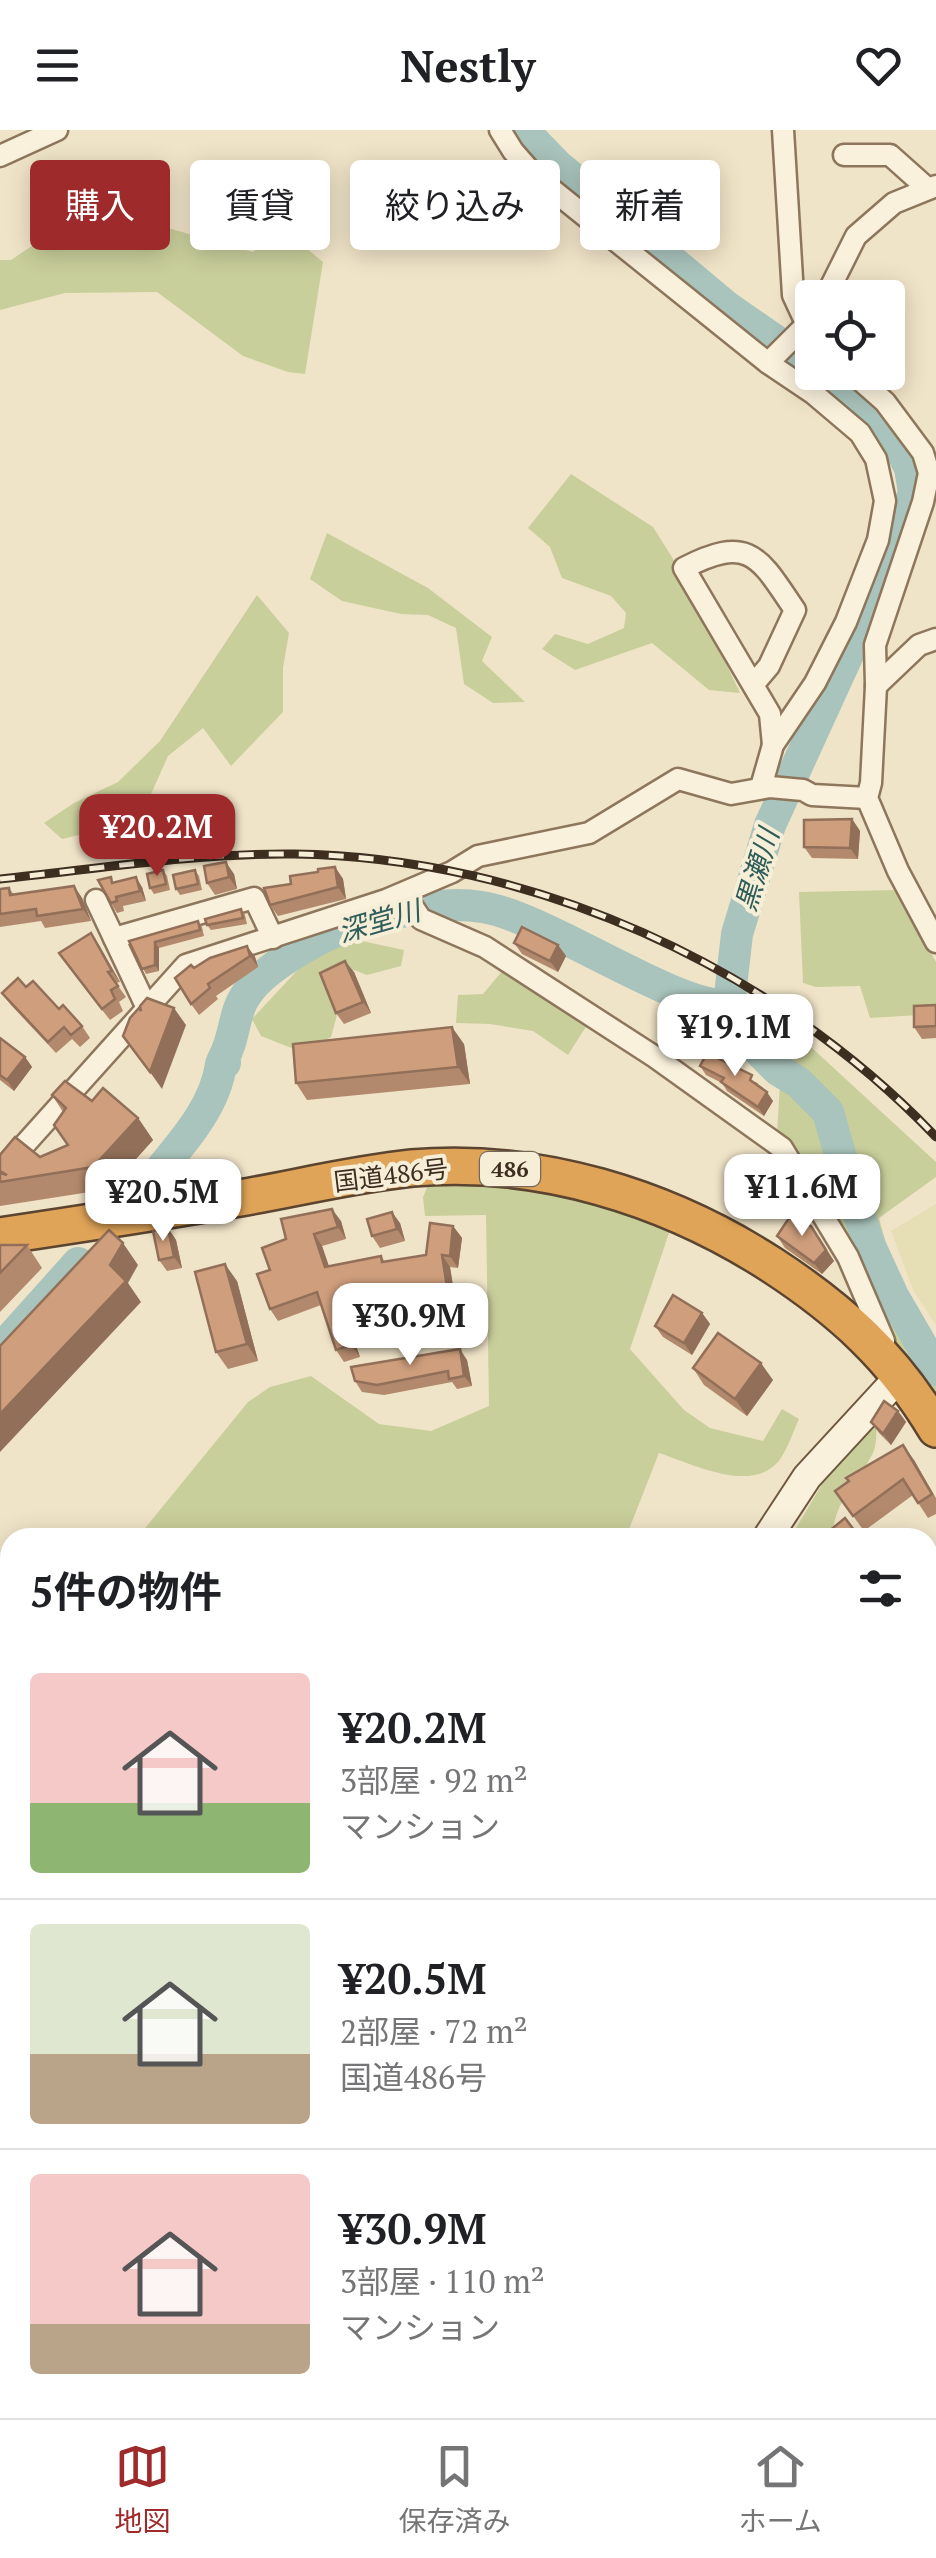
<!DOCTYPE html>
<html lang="ja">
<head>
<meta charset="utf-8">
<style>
	body { margin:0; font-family:"PT Serif","Noto Sans JP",serif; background:#f2f2f2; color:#202124; height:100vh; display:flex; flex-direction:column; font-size:38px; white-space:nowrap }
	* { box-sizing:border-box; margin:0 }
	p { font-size:32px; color:#757577 }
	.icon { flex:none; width:55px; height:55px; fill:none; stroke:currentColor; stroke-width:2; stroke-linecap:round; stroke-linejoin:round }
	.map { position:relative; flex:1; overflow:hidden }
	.sheet { position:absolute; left:0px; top:1398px; width:938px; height:892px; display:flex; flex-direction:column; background:#fff; border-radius:30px 30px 0 0; box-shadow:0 5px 25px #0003 }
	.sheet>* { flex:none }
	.guide { position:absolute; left:30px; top:30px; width:878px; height:90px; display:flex; gap:20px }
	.controls { position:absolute; left:795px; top:150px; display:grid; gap:20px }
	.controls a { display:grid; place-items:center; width:110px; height:110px; border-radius:10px; background:#fff; box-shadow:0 5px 25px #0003; font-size:50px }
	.price { position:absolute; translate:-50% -85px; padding:0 22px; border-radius:20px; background:#fff; color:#222; font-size:32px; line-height:65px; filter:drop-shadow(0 2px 5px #0008) }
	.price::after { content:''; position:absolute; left:50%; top:60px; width:30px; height:22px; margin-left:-15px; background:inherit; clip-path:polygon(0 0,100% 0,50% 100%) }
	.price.current { background:#9e2a2b; color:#fff }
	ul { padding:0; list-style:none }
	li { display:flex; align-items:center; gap:30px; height:250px; padding:0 30px }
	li+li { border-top:2px solid #e0e0e0 }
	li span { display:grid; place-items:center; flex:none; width:280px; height:200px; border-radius:10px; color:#555 }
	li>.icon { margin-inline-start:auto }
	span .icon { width:120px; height:120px; fill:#fffc; stroke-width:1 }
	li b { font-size:42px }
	h2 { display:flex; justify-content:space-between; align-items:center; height:120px; padding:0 30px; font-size:42px }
	.chip { padding:0 35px; border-radius:10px; background:#fff; box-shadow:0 5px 25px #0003; font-size:35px; line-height:90px }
	.chip.current { background:#9e2a2b; color:#fff }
	header { display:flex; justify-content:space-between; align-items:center; height:130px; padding:0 30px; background:#fff; font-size:45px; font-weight:800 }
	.dock { display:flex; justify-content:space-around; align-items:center; height:140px; border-top:2px solid #e0e0e0; background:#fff; font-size:28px; color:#757577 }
	.dock a { display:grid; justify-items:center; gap:5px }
	.dock .current { color:#9e2a2b }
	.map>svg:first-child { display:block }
	.farmland { fill:#e6deb5 }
	.green { fill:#c9cf9b }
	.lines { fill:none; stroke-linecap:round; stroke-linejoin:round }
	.river { stroke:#a9c4bc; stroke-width:32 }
	.street-casing { stroke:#8d765c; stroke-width:25 }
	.secondary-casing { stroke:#6f573f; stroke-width:32 }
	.highway-casing { stroke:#5b4430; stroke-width:40 }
	.street { stroke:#faf1dc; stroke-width:20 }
	.secondary { stroke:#faf1dc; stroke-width:28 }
	.highway { stroke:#e0a458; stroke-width:35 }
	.rail-casing { stroke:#3d2e20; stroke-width:9 }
	.rail { stroke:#f7eed8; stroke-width:5; stroke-dasharray:15; stroke-linecap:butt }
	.wall { fill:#b2896c }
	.shaded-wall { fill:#916f58 }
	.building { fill:#cf9f7d; stroke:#916f58; stroke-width:2.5 }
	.labels { text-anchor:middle; stroke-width:8; stroke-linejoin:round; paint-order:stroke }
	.shield { fill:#f7eed8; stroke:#756857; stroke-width:2.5 }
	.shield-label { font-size:22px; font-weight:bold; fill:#3d2e20 }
	.street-label { font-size:25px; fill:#3d2e20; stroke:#f7eed8 }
	.water-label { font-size:28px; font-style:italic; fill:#2f5d5a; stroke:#f7eed8 }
</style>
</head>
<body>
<header><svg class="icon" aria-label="menu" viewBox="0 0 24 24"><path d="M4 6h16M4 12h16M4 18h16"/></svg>Nestly<svg class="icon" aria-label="heart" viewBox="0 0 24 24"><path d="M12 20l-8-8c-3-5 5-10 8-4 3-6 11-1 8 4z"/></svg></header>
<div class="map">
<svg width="936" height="2288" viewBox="0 0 936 2288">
	<rect width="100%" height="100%" fill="#f0e4c8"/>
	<!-- farmland -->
	<polygon class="farmland" points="936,1074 936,1195 913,1160 891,1101"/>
	<!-- green -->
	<g class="green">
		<polygon points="92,92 133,104 168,98 253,122 283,99 323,132 305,244 288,242 243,226 157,162 65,163 0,180 0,130 11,130 54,101"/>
		<polygon points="571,344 653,397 687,451 740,563 709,560 652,513 575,540 542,519 555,504 588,514 624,498 626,483 611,466 562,448 550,417 528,398"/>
		<polygon points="327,403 428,458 492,507 482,531 525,572 493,573 464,554 456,498 428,485 401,484 342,471 310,449"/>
		<polygon points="257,465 289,503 283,538 283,582 231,636 203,598 168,626 139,691 62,709 44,693 74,673 118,652 160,611"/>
		<polygon points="897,760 936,832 936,884 870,888 860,856 816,857 803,853 799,762"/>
		<polygon points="348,808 404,820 401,836 367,845 354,840 324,854 337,885 331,907 304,923 261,906 252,889 320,816"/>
		<polygon points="503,840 589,892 568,925 533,901 490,894 456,893 458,865 483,864"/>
		<polygon points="749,870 800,907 936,1032 936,1047 879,1088 895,1147 936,1217 936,1278 886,1207 777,1004 780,953 740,924 734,887"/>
		<path d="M490,1053l49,3 132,41 -41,122 54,61 26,18 53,13 19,-32 17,10c-6,13 -12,32 -21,43 -28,32 -88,1 -119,-9l-33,84 -489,1 111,-136 22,-15 41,-11 68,48 52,7 58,-25 -3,-191 -61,1 -2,-19 5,-12z"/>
		<path d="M876,1283c0,13 2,29 -3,40 -14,28 -41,51 -40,84l-43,1 62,-104z"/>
		<polygon points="10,1489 10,2280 928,2280 928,1648 936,1652 936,2288 0,2288 0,1493"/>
	</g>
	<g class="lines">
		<!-- river -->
		<g class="river">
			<polyline points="523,0 557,35 727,177 812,236"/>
			<polyline points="821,242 843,258 895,308 910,338 914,362 893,426 770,695 737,804 729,874 757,919 778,940 798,952 828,982 850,1059 870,1116 893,1166 936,1240"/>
			<path d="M147,1056c28,-36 68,-75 74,-122l4,-1 -2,-4c12,-19 10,-46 23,-64 18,-29 83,-64 115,-73 39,-10 80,-22 121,-15 63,9 202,107 247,97"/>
			<polyline points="0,1220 78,1133"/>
		</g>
		<defs>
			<g id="street">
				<polyline points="500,0 513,21 534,45 768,233 814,264 860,303 876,329 885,371 878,410 846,492 815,553 773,615 761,657"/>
				<polyline points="783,0 793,165 812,206"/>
				<polyline points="844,25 890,25 927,58"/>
				<polyline points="0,26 57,0"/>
				<polyline points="825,168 856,106 894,73 936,56"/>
				<polyline points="768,233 812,189"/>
				<polyline points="851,242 885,272 923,323 929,343 923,372 875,515 876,556 871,653 867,668 898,741 936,812"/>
				<path d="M753,555l16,-19 26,-56c-36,-53 -45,-76 -111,-42l86,146 3,31"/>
				<polyline points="876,556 919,515 936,509"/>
				<polyline points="404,763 421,789 485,817 655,927 782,1018 848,1127 884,1211 879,1220"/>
				<polyline points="96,770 146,876"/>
				<polyline points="114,808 254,768 273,808"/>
				<polyline points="0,1042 186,835 386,770 452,742 478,726 589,703 678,649 731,664 770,657 803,660 812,665 867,668"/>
			</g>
			<polyline id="secondary" points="767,1408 807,1347 901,1245"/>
			<path id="highway" d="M0,1106c80,-12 160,-24 240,-38 57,-10 114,-24 172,-30 126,-11 255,29 360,97 69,45 121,92 164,164"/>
		</defs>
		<!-- street casing -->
		<use href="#street" class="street-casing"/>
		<!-- secondary casing -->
		<use href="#secondary" class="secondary-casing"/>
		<!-- highway casing -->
		<use href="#highway" class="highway-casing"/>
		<!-- street -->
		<use href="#street" class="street"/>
		<!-- secondary -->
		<use href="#secondary" class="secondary"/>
		<!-- highway -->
		<use href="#highway" class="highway"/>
		<defs>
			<path id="rail" d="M0,749c97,-10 196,-26 294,-25 237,3 479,112 642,283"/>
		</defs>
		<!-- rail casing -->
		<use href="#rail" class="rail-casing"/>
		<!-- rail -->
		<use href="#rail" class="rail"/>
	</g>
	<!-- wall -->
	<g class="wall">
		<polygon points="852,689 860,701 858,729 812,728 804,717"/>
		<polygon points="335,737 343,749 346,769 278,786 270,775 318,742"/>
		<polygon points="163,740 167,746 170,760 154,764 150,758"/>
		<polygon points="195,740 199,746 202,760 180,765 176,759"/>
		<polygon points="234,744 237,759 215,765 207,753"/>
		<polygon points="115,752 142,757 146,771 123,776 124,781 117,783 111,773"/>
		<polygon points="74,756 82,768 91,791 45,798 41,791 0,797 0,759 9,758 14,765"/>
		<polygon points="241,779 245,785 247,794 211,800 207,795"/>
		<polygon points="198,791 202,797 204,806 159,818 159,841 146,844 129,811"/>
		<polygon points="91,803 120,852 116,853 126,867 119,872 123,881 110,890 67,835"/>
		<polygon points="514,813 558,815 566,826 558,842 522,824"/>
		<polygon points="247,816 255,827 258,837 216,866 218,869 199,885 191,874 194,838"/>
		<polygon points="354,842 371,883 344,894 336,883"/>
		<polygon points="26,857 82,896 90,908 80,917 72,909 56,923 10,874 2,863"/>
		<polygon points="936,875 936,908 922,909 914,897"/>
		<polygon points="0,908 25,927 32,937 14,961 0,950"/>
		<polygon points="464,914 470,954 307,970 296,953"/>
		<polygon points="700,936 758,953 757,955 773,971 764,986 727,961 722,953 706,945"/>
		<polygon points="52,965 92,971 138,988 153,1010 109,1059 0,1076 0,1025 40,1027 68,1015 63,982"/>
		<polygon points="777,1038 808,1087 801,1092 834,1131 822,1144 785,1118 777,1106 788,1090 786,1086"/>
		<polygon points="341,1091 346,1109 322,1116 329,1136 381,1126 385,1132 426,1125 453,1096 462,1108 458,1138 450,1137 458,1188 443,1191 437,1182 413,1186 416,1198 354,1210 360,1227 344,1232 336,1220 321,1175 278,1191 270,1179 270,1140 262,1118"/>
		<polygon points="400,1093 405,1111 380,1118 372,1106"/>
		<polygon points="168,1098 176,1110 182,1138 167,1141 159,1130"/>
		<polygon points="0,1115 27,1115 42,1138 0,1182"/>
		<polygon points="237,1151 258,1231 228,1239 216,1222"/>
		<polygon points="702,1183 710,1194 692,1225 663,1207 655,1196"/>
		<polygon points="467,1230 472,1256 457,1259 452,1252 384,1265 362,1262 355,1251"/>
		<polygon points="693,1238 773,1250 747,1286 704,1255"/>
		<polygon points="898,1281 906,1292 891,1315 879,1303 871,1292"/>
		<polygon points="914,1330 936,1368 936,1384 928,1388 913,1365 864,1401 835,1361"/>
		<polygon points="936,1439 936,1554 928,1557 928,1442"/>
		<polygon points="928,1582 936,1582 936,1644 934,1645 928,1636"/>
	</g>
	<!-- shaded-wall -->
	<g class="shaded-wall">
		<polygon points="852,689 860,701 858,729 850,718"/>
		<polygon points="226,732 234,744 237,759 229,747"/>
		<polygon points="335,737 343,749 346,769 338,757"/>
		<polygon points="136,747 142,757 146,771 140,761"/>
		<polygon points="74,756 82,768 91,791 83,779"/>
		<polygon points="91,803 99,815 120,852 112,841"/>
		<polygon points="155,812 159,818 159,841 155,835"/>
		<polygon points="558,815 566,826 558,842 550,831"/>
		<polygon points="247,816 255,827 258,837 250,826"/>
		<polygon points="345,831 354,842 371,883 363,872"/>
		<polygon points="174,878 186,895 162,959 150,942"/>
		<polygon points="452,897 464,914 470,954 458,937"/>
		<polygon points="25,927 32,937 14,961 7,950"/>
		<polygon points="767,962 773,971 764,986 758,977"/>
		<polygon points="138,988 153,1010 109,1059 93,1037"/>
		<polygon points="332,1079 341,1091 346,1109 338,1097"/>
		<polygon points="392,1082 400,1093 405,1111 397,1099"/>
		<polygon points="453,1096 462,1108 458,1138 450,1126"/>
		<polygon points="168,1098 176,1110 182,1138 174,1127"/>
		<polygon points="314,1104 322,1116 333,1149 325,1137"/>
		<polygon points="819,1107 834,1131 822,1144 814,1133"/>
		<polygon points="123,1113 138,1135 128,1153 141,1172 0,1322 0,1284 110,1135"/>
		<polygon points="442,1125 450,1137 458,1188 450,1176"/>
		<polygon points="225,1134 237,1151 258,1231 247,1214"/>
		<polygon points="405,1175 413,1186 416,1198 407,1186"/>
		<polygon points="702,1183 710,1194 692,1225 684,1213"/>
		<polygon points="346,1198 354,1210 360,1227 351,1215"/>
		<polygon points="460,1219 467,1230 472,1256 464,1246"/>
		<polygon points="761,1233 773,1250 747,1286 735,1269"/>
		<polygon points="898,1281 906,1292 891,1315 883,1304"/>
		<polygon points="903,1315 914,1330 936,1370"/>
	</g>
	<!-- building -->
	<g class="building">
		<polygon points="852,689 850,718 804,717 804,690"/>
		<polygon points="226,732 229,747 207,753 204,736"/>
		<polygon points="335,737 338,757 270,775 264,758 291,754 290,746 318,742 318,739"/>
		<polygon points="163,740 166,754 150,758 147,744"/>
		<polygon points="195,740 198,754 176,759 173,745"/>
		<polygon points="111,747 112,753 136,747 140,761 116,767 117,771 111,773 98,750"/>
		<polygon points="74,756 83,779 37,786 36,779 0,784 0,759 9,758 10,765"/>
		<polygon points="241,779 243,788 207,795 205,789"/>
		<polygon points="198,791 200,800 155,812 155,835 142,839 129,811"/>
		<polygon points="522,797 558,815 550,831 514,813"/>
		<polygon points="91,803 112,841 108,842 118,856 111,860 115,869 102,879 59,823"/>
		<polygon points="247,816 250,826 208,854 210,858 191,874 175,848 191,835 194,838 210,828"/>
		<polygon points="345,831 363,872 336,883 320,843"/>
		<polygon points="18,848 26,857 33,851 59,879 63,875 82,896 71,905 64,897 48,912 2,863"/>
		<polygon points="147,868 174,878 150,942 123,906 130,888 139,878 141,881 140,876"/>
		<polygon points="936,875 936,896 914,897 914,876"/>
		<polygon points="452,897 458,937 296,953 293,914"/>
		<polygon points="0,908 25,927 7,950 0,945"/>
		<polygon points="707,923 752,945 750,950 767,962 758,977 721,952 724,948 700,936"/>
		<polygon points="65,951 92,971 103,958 138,988 93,1037 0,1052 0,1043 7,1045 0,1041 0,1025 15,1007 40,1027 68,1015 54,995 66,978 52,965"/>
		<polygon points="777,1038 800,1075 786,1086 765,1045"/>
		<polygon points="332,1079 338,1097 314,1104 325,1137 381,1126 382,1132 426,1125 430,1093 453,1096 450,1126 442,1125 450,1176 435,1179 433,1169 405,1175 407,1186 346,1198 351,1215 336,1220 317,1162 270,1179 257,1144 270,1140 262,1118 286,1109 281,1089"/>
		<polygon points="392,1082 397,1099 372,1106 367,1089"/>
		<polygon points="789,1088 811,1096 826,1120 814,1133 777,1106"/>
		<polygon points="168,1098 174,1127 159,1130 153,1101"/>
		<polygon points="109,1100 123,1113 110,1135 126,1151 0,1284 0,1216"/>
		<polygon points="0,1115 27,1115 0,1143"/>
		<polygon points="225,1134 247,1214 216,1222 195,1142"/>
		<polygon points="673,1165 702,1183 684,1213 655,1196"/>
		<polygon points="718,1203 761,1233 735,1269 693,1238"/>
		<polygon points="460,1219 464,1246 449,1249 448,1241 377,1255 355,1251 351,1237"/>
		<polygon points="884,1271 898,1281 883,1304 871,1292"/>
		<polygon points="903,1315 932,1364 918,1373 903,1349 853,1386 835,1361 849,1351 846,1348"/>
		<polygon points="845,1388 860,1408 832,1408 828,1402"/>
		<polygon points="936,1439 936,1526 928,1529 928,1442"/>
		<polygon points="934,1579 936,1584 936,1630 928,1633 928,1582"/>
	</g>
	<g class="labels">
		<!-- shield labels -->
		<rect class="shield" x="480" y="1022" width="60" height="34" rx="8"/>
		<g class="shield-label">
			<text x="510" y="1047">486</text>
		</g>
		<!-- street labels -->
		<g class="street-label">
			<text transform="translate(391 1045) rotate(-7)" y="9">国道486号</text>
		</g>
		<!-- water labels -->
		<g class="water-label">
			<text transform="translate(757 740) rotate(-73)" y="10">黒瀬川</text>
			<text transform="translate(379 791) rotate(-16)" y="10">深堂川</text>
		</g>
	</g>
</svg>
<div class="controls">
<a><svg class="icon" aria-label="locate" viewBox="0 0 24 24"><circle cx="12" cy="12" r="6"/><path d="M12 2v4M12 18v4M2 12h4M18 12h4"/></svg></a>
</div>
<b class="price current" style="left:157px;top:749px">¥20.2M</b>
<b class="price" style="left:735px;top:949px">¥19.1M</b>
<b class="price" style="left:802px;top:1109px">¥11.6M</b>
<b class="price" style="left:163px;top:1114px">¥20.5M</b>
<b class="price" style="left:410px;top:1238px">¥30.9M</b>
<div class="guide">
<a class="chip current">購入</a>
<a class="chip">賃貸</a>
<a class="chip">絞り込み</a>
<a class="chip">新着</a>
</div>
<section class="sheet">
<h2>5件の物件<svg class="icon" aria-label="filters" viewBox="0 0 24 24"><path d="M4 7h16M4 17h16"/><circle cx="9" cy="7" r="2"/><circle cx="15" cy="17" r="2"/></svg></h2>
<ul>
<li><span style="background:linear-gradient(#f6c9c9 65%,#8fb573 0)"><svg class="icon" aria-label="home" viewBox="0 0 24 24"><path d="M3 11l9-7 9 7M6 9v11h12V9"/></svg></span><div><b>¥20.2M</b><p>3部屋 · 92 m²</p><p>マンション</p></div></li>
<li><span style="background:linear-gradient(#dfe7d0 65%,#b9a48a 0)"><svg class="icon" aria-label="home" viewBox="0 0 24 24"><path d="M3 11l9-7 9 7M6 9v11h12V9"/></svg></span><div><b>¥20.5M</b><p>2部屋 · 72 m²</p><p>国道486号</p></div></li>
<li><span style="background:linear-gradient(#f6c9c9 75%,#b9a48a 0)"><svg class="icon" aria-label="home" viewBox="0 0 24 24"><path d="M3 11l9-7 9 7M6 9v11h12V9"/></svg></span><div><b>¥30.9M</b><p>3部屋 · 110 m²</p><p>マンション</p></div></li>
</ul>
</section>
</div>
<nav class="dock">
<a class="current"><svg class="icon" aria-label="map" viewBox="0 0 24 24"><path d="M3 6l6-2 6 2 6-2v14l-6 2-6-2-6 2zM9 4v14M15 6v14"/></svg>地図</a>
<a><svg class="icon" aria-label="saved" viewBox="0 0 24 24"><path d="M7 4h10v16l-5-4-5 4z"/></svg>保存済み</a>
<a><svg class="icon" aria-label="home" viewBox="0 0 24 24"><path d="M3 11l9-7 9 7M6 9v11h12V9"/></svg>ホーム</a>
</nav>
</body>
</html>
